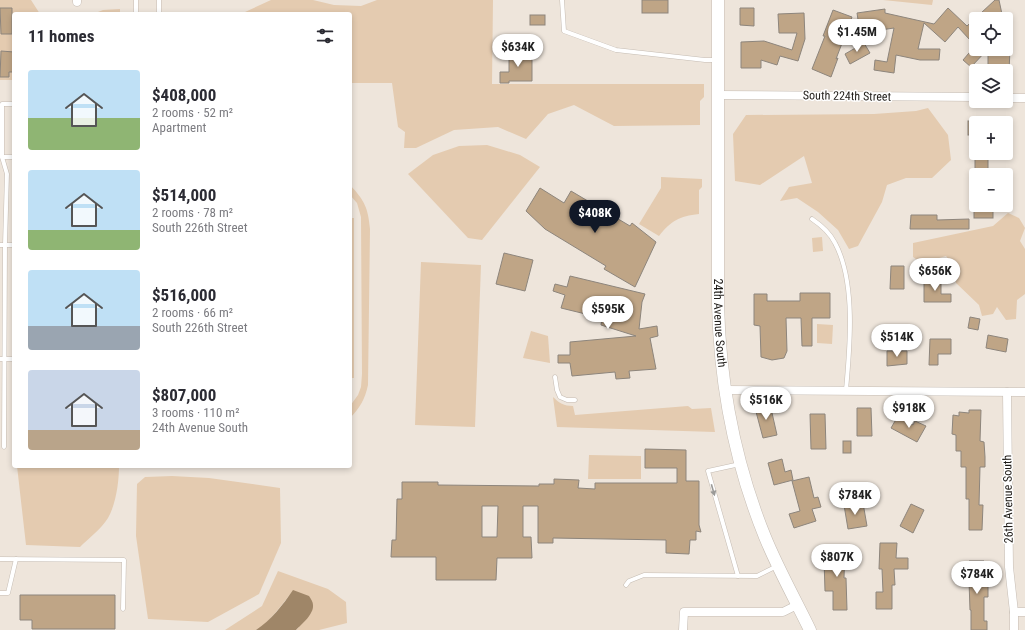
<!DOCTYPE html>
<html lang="en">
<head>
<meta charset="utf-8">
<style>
	body { margin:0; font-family:"Roboto Condensed",sans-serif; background:#f2f2f3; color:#2b2b33; height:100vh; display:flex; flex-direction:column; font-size:15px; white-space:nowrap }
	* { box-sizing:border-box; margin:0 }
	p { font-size:13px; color:#7c7c81 }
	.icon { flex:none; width:22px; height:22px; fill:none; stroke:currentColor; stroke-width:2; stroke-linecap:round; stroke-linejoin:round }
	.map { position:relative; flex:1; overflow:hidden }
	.details { position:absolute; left:12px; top:12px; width:340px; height:456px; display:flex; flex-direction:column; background:#fff; border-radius:4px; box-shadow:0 2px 6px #0003 }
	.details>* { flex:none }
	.buttons { position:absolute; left:969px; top:12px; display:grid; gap:8px }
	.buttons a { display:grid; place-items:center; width:44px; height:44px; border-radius:4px; background:#fff; box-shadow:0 2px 6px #0003; font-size:20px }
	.price { position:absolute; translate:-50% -34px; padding:0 9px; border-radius:14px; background:#fff; color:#222; font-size:13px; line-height:26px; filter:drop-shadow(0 1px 2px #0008) }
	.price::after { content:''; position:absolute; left:50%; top:24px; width:12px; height:9px; margin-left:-6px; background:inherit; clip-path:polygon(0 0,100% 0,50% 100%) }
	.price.current { background:#111827; color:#fff }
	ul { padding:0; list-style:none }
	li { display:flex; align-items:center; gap:12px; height:100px; padding:0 16px }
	li span { display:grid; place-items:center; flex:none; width:112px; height:80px; border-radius:4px; color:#555 }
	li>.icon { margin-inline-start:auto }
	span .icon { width:48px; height:48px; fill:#fffc; stroke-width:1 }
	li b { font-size:17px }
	h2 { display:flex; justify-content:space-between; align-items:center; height:48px; padding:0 16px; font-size:17px }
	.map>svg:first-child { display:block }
	.green { fill:#e4cbb0 }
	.water { fill:#9f8668 }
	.building { fill:#bfa586; stroke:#8d857c; fill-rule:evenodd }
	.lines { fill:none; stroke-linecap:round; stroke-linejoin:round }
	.lane-casing { stroke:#c5bcb3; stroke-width:5 }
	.street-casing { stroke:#c5bcb3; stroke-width:9 }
	.secondary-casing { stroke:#c5bcb3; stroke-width:13 }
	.lane { stroke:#fff; stroke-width:4 }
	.street { stroke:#fff; stroke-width:8 }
	.secondary { stroke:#fff; stroke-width:12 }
	.oneway { fill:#9a9997 }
	.labels { text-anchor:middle; stroke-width:3; stroke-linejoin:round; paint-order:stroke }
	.street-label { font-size:12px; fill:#1f1c18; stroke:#fff }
</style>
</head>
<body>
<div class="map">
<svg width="1025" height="630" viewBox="0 0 1025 630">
	<rect width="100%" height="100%" fill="#eee5db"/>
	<!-- green -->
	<g class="green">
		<polygon points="0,0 31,0 40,14 14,14 14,80 0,80"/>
		<polygon points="271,0 313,0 334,5 361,6 377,0 493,0 492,84 704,84 704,97 700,101 700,125 614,126 574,105 548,114 526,139 498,127 454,130 416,148 404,148 405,132 398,127 392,83 350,83 350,14 244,14 245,12"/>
		<polygon points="883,0 933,0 932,5"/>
		<polygon points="120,9 120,14 93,14 103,10"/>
		<polygon points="928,108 948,135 951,160 932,178 906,178 887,185 882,202 858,246 849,249 838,230 818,212 797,198 780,201 789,187 812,183 804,156 760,185 735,181 733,134 746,115 874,114 916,111"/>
		<polygon points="487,145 520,155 540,167 482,240 468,238 408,174 433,155 459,146"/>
		<path d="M661,177l41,2v8l-3,3v24c-20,2 -28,7 -40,22l-20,-12 22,-36z"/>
		<path d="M350,185c15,16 18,23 20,44l-2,156c-3,14 -8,23 -18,33v-12l8,-11 3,-8 1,-13 -1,-157 -4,-14 -7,-8z"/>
		<polygon points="1008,213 1019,218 1025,228 1020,241 1025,249 1025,294 1017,300 1016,319 1006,320 997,307 993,314 982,316 979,305 956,283 954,267 946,256 922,263 913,257 913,243 993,226"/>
		<rect x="350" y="218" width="4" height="160"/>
		<polygon points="822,237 823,251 813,252 812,238"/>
		<polygon points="421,262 481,265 475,427 415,425"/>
		<polygon points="817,324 833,325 832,344 817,343"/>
		<polygon points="531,331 548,336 550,363 523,358"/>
		<path d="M553,397c6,6 11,9 20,9l2,9 113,-9 4,3 19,-1 4,24 -158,-5z"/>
		<polygon points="589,455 641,456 641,479 588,479"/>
		<path d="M17,466h102c0,16 -3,38 -11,52 -7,11 -19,20 -28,29l-54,-2z"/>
		<polygon points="172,476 209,478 280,488 281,543 259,594 208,622 148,619 136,536 137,484 145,477"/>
		<path d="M278,571l50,18 18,13 1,21 -28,7h-23l3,-3 -6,-36c-7,8 -27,36 -37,39 -6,0 -24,0 -31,0l37,-24z"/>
	</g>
	<!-- water -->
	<path class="water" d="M293,590l16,6c2,3 4,6 4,9 1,9 -11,19 -17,25h-40c15,-10 27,-25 37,-40z"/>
	<!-- building -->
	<g class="building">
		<rect x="642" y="0" width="26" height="13"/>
		<polygon points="995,0 999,0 1003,19 976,19 976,34 970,40 958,27 945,42 924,23 918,49 940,49 939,60 920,60 896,55 894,73 874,70 875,60 887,62 894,28 860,33 857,13 885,9 885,13 934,24 948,8 967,26"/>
		<polygon points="0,8 12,8 12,34 1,34"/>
		<polygon points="740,8 754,8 754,26 740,25"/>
		<polygon points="833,10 852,17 836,59 838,58 831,77 812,69 825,36 823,36"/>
		<polygon points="804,13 805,39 798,61 780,56 777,65 761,60 761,68 741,68 741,42 764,41 792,50 797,33 779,33 778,14"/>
		<rect x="530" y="15" width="15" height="10"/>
		<polygon points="864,43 870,53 850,64 845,54"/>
		<polygon points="975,46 976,49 987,50 971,67 963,60"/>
		<polygon points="988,50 1010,50 1009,71 988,71"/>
		<polygon points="1,51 14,52 14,72 9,72 9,77 0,77"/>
		<polygon points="509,52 532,52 532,81 509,81 509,83 500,83 500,72 509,72"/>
		<rect x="968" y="121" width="8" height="14"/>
		<rect x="975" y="153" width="13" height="22"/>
		<polygon points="540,188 564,203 571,191 630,226 632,223 656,242 635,287 604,269 606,266 545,229 526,211"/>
		<rect x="974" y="205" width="19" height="13"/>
		<polygon points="911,215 937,215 937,220 969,219 969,229 910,229"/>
		<polygon points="504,253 533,260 525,291 496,284"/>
		<polygon points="891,266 904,266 904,289 890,289"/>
		<polygon points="570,276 645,294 642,302 639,329 657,326 658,336 650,338 656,369 629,371 630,378 616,379 615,372 572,376 570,363 558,363 558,355 570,355 570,342 636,336 601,325 602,318 561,308 565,295 553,291 555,284 567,287"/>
		<polygon points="924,280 941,280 941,294 951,294 951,302 924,302"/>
		<polygon points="800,293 830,293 830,318 812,318 812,346 802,346 801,318 786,318 787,351 784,358 772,360 761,357 760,326 754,325 754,294 767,294 767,301 800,301"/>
		<polygon points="970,317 980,319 978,330 968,328"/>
		<polygon points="988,335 1008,339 1006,352 986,348"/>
		<polygon points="930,339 951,339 951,354 938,354 938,365 929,365"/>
		<polygon points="887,351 907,351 907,364 887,366"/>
		<polygon points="770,404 777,435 763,438 755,408"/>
		<polygon points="857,408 871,408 872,436 857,436"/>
		<polygon points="969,410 981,410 980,441 984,442 985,457 985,467 980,467 979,505 983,505 982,530 969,530 969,499 966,499 966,467 961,467 961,451 956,451 956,435 952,434 953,415 959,416 959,412 969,413"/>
		<polygon points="810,414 825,414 826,449 811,449"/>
		<polygon points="898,416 913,425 915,421 926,426 917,442 891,428"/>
		<rect x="843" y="441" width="8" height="12"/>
		<path d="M645,449l41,1v31h13v44l2,7 -5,-1v9h-6l-1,14 -23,-1v-13l-113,-2v5h-15v-37h-15v31h8l1,21h-35l-1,22h-60v-23h-45l1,-17h4l1,-41h5v-17h36v3l101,1v-2h15v-5l25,1 -1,8 17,1v-6h82v-15h-32zM482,506h16l-1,31h-15z"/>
		<polygon points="782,459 785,472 791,470 793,480 774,485 768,463"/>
		<polygon points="809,477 814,498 818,497 821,507 812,509 816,521 794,528 789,514 800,511 792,481"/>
		<polygon points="863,503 867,526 848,529 844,505"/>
		<polygon points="911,504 924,510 913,533 900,526"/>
		<polygon points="880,543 897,543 896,558 908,558 908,569 894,569 895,585 892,585 892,609 876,609 876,592 883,592 882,569 879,569"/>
		<polygon points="831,546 845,546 844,578 846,578 847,610 833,610 833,591 825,591 824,559 831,559"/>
		<polygon points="969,561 984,561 983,586 988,586 988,597 984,597 984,621 987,621 987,630 971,630 971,610 970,610 969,581 968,581"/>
		<polygon points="20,595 115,595 115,629 32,629 32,620 20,620"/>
	</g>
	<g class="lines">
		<defs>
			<g id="lane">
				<polyline points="136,0 136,14"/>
				<polyline points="159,0 159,14"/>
				<polyline points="562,0 564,31 616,50 705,60 717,60"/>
				<polyline points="2,157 14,157"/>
				<path d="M812,219c9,6 18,14 23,24 21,39 15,104 11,147"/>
				<polyline points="0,245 14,245"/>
				<polyline points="0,359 14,359"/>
				<polyline points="555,377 557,390 560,397 567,400 575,400"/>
				<polyline points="4,447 5,245 7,174 2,157 2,104 14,104"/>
				<polyline points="0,559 124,560 123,609"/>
				<polyline points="738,576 708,471 740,464"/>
				<polyline points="626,585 629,581 644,575 757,576 777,566"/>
				<polyline points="0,593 8,593 16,559"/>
			</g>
			<g id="street">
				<polyline points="77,2 77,0"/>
				<polyline points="718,95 976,97"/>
				<polyline points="1006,98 1025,98"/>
				<polyline points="724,390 1025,392"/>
				<polyline points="1007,392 1009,567 1014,612 1014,630"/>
				<polyline points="1014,612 1025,612"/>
				<polyline points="683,630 684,612 783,612 797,605"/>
			</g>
			<g id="secondary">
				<path id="s1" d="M718,0v305c2,80 17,158 47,232 13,32 30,62 45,93"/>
			</g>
		</defs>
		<!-- lane casing -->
		<use href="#lane" class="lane-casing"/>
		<!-- street casing -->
		<use href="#street" class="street-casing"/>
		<!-- secondary casing -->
		<use href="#secondary" class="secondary-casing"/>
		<!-- lane -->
		<use href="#lane" class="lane"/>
		<!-- street -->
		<use href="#street" class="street"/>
		<!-- secondary -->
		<use href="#secondary" class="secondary"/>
	</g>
	<!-- one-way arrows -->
	<defs><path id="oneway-solid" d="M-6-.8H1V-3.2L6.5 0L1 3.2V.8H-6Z"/></defs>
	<use class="oneway" href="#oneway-solid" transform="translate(713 490) rotate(74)"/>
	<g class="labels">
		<!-- street labels -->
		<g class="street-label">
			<text transform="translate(847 96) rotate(1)" y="4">South 224th Street</text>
			<text dy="4" stroke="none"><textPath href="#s1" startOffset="323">24th Avenue South</textPath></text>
			<text transform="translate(1008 499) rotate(-91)" y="4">26th Avenue South</text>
		</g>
	</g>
</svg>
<div class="buttons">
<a><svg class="icon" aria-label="locate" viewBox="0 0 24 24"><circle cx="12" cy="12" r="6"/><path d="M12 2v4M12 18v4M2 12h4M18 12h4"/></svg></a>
<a><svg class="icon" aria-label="layers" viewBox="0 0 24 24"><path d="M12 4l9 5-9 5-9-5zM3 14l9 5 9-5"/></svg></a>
<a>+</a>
<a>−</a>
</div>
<b class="price" style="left:857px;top:53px">$1.45M</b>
<b class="price" style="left:518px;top:68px">$634K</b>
<b class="price current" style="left:595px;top:234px">$408K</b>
<b class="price" style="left:935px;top:292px">$656K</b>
<b class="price" style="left:608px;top:330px">$595K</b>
<b class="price" style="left:897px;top:358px">$514K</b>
<b class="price" style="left:766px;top:421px">$516K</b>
<b class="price" style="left:909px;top:429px">$918K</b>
<b class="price" style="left:855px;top:516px">$784K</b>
<b class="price" style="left:837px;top:578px">$807K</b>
<b class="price" style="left:977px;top:595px">$784K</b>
<section class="details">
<h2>11 homes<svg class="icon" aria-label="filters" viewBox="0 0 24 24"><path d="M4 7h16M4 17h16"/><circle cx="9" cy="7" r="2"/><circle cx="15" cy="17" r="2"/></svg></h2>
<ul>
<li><span style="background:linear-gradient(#bfe0f5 60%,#8fb573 0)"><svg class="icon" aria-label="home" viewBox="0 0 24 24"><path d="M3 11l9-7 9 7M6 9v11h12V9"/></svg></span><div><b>$408,000</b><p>2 rooms · 52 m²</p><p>Apartment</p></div></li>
<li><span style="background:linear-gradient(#bfe0f5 75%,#8fb573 0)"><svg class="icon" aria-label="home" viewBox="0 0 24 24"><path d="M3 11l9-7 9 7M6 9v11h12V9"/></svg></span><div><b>$514,000</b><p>2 rooms · 78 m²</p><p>South 226th Street</p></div></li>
<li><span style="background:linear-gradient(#bfe0f5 70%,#9aa5b1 0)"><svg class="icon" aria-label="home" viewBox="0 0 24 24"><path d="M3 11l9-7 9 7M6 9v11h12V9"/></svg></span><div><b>$516,000</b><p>2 rooms · 66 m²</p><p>South 226th Street</p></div></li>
<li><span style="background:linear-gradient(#c9d6e8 75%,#b9a48a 0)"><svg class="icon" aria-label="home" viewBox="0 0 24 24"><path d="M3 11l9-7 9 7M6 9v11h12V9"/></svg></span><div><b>$807,000</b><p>3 rooms · 110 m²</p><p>24th Avenue South</p></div></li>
</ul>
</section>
</div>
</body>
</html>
